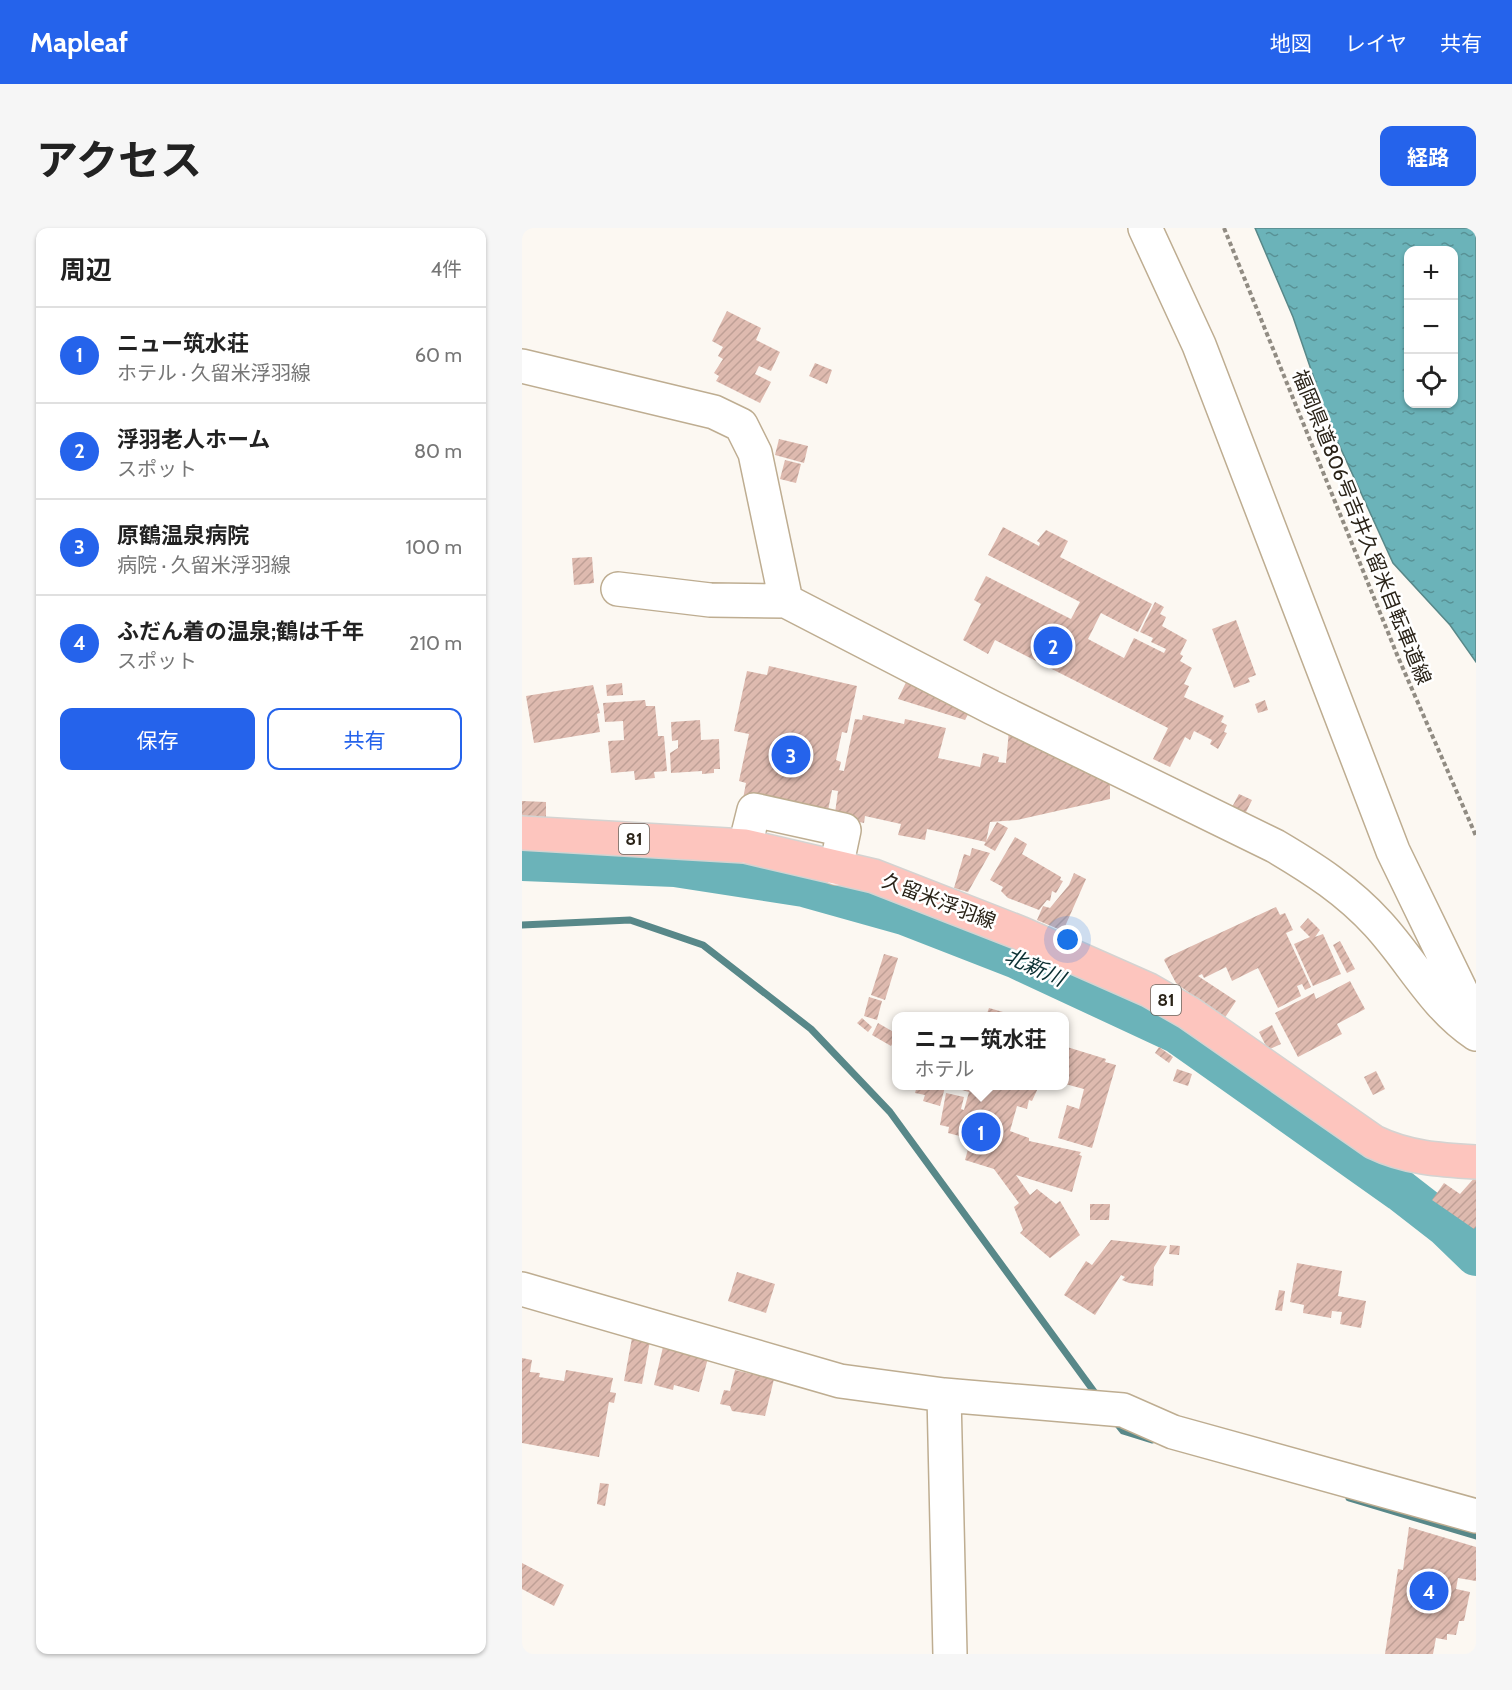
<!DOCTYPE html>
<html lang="ja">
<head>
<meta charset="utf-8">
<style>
	:root { --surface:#fff; --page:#f6f6f6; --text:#222; --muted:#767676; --line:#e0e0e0; --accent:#2563eb }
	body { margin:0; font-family:Cabin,"Noto Sans JP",sans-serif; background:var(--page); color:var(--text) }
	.controls { position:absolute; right:18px; top:18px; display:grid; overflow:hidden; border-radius:12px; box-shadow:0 2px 4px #0004 }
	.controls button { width:54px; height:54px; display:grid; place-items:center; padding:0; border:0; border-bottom:2px solid var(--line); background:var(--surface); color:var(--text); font:30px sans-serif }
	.you { position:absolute; left:546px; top:712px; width:21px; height:21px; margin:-15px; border:4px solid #fff; border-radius:50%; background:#1a73e8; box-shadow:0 0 0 9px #1a73e833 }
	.badge { display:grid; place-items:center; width:39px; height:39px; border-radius:50%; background:var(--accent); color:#fff; font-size:20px; font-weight:700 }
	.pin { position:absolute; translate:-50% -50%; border:3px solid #fff; box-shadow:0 2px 6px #0006 }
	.popup { position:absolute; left:370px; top:784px; width:177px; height:78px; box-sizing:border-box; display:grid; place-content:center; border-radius:12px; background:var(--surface); filter:drop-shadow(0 2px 4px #0005); font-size:20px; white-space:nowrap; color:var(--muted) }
	.popup b { font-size:22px; color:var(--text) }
	.popup::after { content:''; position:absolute; left:50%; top:100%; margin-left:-12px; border:12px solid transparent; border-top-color:var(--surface) }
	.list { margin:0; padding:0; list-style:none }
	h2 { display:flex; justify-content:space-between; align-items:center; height:78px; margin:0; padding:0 24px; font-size:26px }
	h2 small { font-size:20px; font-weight:400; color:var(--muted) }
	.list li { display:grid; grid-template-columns:39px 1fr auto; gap:18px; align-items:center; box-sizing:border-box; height:96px; padding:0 24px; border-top:2px solid var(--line) }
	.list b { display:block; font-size:22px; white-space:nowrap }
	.list p { margin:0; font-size:20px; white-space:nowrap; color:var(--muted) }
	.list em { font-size:20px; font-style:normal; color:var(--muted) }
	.actions { display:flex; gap:12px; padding:18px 24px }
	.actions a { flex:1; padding:14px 0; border:2px solid var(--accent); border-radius:12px; text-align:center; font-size:21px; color:var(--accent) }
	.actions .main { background:var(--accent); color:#fff }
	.icon { flex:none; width:33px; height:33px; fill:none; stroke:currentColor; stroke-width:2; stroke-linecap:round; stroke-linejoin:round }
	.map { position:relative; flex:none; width:954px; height:1426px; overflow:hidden; border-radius:12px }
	header { display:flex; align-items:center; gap:36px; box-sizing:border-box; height:84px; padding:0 30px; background:var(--accent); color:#fff }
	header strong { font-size:28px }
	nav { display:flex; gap:33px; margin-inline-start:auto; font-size:21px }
	.intro { display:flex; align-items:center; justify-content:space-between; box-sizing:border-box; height:144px; padding:0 36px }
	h1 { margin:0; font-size:42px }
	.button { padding:15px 27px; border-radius:12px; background:var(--accent); color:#fff; font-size:21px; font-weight:700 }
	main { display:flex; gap:36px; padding:0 36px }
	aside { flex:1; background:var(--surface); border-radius:12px; box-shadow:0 2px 4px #0004 }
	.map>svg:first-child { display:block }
	.water { fill:url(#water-ripples); stroke:#588889; stroke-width:1.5; fill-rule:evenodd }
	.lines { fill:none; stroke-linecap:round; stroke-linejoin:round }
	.stream { stroke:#588889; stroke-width:7 }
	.river { stroke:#6bb3b9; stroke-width:42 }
	.building { fill:url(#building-hatch) }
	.minor-casing { stroke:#bead91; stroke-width:36 }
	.major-casing { stroke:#d4d3d1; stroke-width:36 }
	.path { stroke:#918c83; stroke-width:4; stroke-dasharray:4.5 3; stroke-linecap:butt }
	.minor { stroke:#fff; stroke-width:33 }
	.major { stroke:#fdc5be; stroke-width:33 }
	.labels { text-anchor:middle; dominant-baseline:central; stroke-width:5; stroke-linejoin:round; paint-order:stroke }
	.shield { fill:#fff; stroke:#6a655d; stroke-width:1.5 }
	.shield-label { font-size:18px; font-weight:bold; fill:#2a2318 }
	.street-label { font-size:20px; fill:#2a2318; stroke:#fff }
	.water-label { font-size:21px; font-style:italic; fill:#0a2f32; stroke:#fff }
</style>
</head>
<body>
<header>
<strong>Mapleaf</strong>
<nav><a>地図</a><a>レイヤ</a><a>共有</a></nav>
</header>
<div class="intro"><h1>アクセス</h1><a class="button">経路</a></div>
<main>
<aside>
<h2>周辺<small>4件</small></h2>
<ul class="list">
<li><span class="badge">1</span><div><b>ニュー筑水荘</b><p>ホテル · 久留米浮羽線</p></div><em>60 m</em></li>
<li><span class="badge">2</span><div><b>浮羽老人ホーム</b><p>スポット</p></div><em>80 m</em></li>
<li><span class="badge">3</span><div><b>原鶴温泉病院</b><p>病院 · 久留米浮羽線</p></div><em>100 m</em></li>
<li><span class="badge">4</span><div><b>ふだん着の温泉;鶴は千年</b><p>スポット</p></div><em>210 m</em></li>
</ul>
<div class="actions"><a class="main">保存</a><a>共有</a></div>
</aside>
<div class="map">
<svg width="954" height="1426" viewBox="0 0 954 1426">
	<defs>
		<pattern id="water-ripples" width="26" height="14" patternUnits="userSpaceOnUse" patternTransform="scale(1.5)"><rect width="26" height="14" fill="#6bb3b9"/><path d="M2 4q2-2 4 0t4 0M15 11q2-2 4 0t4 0" fill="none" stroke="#589195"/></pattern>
		<pattern id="building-hatch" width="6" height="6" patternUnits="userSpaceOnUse" patternTransform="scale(1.5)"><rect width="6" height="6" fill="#debaaf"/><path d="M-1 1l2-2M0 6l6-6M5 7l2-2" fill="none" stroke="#bfa096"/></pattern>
	</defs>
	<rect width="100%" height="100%" fill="#fcf8f2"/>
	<path class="water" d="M733,0H954V434L928,397L871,335L808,197L771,89ZM886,22H932V176H886Z"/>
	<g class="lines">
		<path class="stream" d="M0,697L108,692L181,717L289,801L368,884L576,1169
			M593,1193L601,1203L630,1212
			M827,1270L954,1308"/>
		<path class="river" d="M0,632L153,638L282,658L382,686L495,730L656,805L879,963L924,998L954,1027"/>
	</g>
	<path class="building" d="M205,83L239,100L234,112L258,124L249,143L237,138L233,146L249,154L238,175L194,153L197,148L192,145L201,131L196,128L201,119L190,113Z
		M293,135L310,142L305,156L287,148Z
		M257,211L286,218L282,235L253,227Z
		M263,232L279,236L274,255L258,251Z
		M481,299L517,318L518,315L515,313L524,302L546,313L538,329L630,376L616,404L579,385L566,411L602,430L612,410L642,425L644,421L629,414L631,410L618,404L633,374L642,379L638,386L644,389L640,398L665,412L658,426L661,428L658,433L670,440L662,456L667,458L662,469L702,488L699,494L705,497L702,504L705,505L696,521L688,516L690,512L672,503L668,512L663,509L648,539L631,531L646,500L473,412L466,426L441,412L459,376L452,372L464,348L549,391L558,374L466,327Z
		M70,329L72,355L52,357L50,330Z
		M714,392L734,447L726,450L728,454L712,460L690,401Z
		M247,438L335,458L325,505L320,504L314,532L319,534L317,542L322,543L333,491L340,492L341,487L382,496L383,491L424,500L416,530L458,539L461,525L477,529L476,534L484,535L487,502L588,552V571L495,592L468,594L464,614L405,601L403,612L376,607L379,596L343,588L342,595L324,591L313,585L316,563L310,562L304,593L220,576L224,555L217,553L227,506L212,503L225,443L245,447Z
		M386,450L450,479L443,492L376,471Z
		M100,455L101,467L85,468L84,457Z
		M71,457L78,485L75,486L78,504L12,515L4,468Z
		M123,472L124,478H133L136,508H142L145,543L132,544L133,550L113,552L112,543L89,545L86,513L102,512L101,493L83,494L81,475Z
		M743,472L746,482L736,485L733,476Z
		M178,492L179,512L197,511L198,541H192V545L180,546V543L149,545L148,525L156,520V512L150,513L149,494Z
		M717,566L730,572L723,586L710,579Z
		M0,573L24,574V590L0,589Z
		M475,594L486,600L473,623L462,617Z
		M493,609L505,616L500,626L539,649L538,652L541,653L534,665L530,663L528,673L525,672L517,682L486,670L479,663L481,659L468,652Z
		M450,620L468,625L446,664L432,660L442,626L448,628Z
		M552,645L564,651L541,703L515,692L521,678L528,680L547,657Z
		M754,679L758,687L763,685L771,702L764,705L789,759L783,762L780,756L775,758L779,768L756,780L736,740L710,753L704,739L682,750L680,746L676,748L714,773L702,791L654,755L642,732L644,730Z
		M786,690L798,702L793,709L801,706L819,746L791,758L772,716L788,709L778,699Z
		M818,713L833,741L825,745L811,717Z
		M362,726L376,730L363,772L349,767Z
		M828,753L843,781L815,796L820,806L776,829L753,785L792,765L794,771Z
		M347,769L360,773L355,792L342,788Z
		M467,780L495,788H464Z
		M340,790L350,799L346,804L335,795Z
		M356,795L375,806L369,818L350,807Z
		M750,797L759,816L746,822L737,804Z
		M543,814L547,815L545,819L584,831L583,834L594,837L570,920L536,910L545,877L557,881L562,861L543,856Z
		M637,819L651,829L647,835L633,825Z
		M655,841L670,846L666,858L651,853Z
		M854,843L863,861L851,867L842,849Z
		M395,858L423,859L418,878L401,873L403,867L393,865Z
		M426,858H517L510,873L507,872L505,881L495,878L488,903L507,910V913L559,924L557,927L560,928L550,964L494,947L508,967L515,961L534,976L538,973L558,1007L528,1030L498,1005L501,1002L492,979L497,975L472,941L443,932L449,911L426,905L427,899L418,897L424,865L442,869L439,881L442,882L447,864Z
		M954,948V999L952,1001L910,972L922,955L938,966Z
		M568,976H588L587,992H568Z
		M589,1012L645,1018L632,1039L631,1058L607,1055L600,1052L603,1049L599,1047L573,1087L542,1067L564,1033L570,1037Z
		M648,1017L658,1018L657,1027L647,1026Z
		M775,1035L820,1043L816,1068L844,1073L839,1100L818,1096L820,1084L810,1083L809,1090L781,1085L782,1077L768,1074Z
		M215,1044L253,1056L244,1085L206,1073Z
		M757,1062L763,1063L760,1083L753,1082Z
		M110,1110L128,1113L120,1156L102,1153Z
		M141,1119L186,1130L177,1164L152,1157L151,1162L132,1157Z
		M0,1130L10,1132L8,1144L18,1145L17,1149L42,1153L44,1142L91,1150L88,1164L94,1165L92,1175L87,1174L77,1229L0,1215Z
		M213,1142L252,1151L243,1188L210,1183L208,1178L198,1176L202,1162L208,1163Z
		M78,1255L87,1256L83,1278L75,1276Z
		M887,1299L954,1319V1353L936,1350L934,1361L948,1364L942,1393H937L934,1407L925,1406V1412L914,1410L911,1426H863L876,1341L881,1342Z
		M0,1335L42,1357L32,1378L0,1361Z"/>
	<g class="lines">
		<g class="minor-casing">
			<path id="minor" d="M623,0L677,117L871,623L954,794
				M0,138L192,184L219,197L233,225L264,373
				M96,361L188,372L264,373L471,480L753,618C792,641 826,663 856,696C890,733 912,778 954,806
				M223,618L232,582L322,602L314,640
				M0,1061L318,1153L422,1167L601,1182L651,1204L954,1288
				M422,1167L428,1426"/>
		</g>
		<g class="major-casing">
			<path id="major" d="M0,605L223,618L352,648L498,705L627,762L667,785L852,914C885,930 918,932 954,934"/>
		</g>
		<path class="path" d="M702,0L876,429L954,608"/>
		<use href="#minor" class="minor"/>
		<use href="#major" class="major"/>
	</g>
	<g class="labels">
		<g class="shield">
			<rect x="97" y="596" width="30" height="30" rx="4.5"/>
			<rect x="629" y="757" width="30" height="30" rx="4.5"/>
		</g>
		<g class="shield-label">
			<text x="112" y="611">81</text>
			<text x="644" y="772">81</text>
		</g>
		<g class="street-label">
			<text transform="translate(840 299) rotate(68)">福岡県道806号吉井久留米自転車道線</text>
			<text transform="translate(417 673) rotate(21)">久留米浮羽線</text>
		</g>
		<g class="water-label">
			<text transform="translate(513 739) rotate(24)">北新川</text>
		</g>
	</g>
</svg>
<div class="controls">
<button>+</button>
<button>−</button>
<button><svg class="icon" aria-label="locate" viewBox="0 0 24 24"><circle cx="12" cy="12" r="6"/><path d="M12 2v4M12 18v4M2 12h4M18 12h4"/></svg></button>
</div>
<div class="you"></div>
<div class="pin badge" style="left:459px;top:904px">1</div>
<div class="popup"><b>ニュー筑水荘</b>ホテル</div>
<div class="pin badge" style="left:531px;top:418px">2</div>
<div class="pin badge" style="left:269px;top:527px">3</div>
<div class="pin badge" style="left:907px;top:1363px">4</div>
</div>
</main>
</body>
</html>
